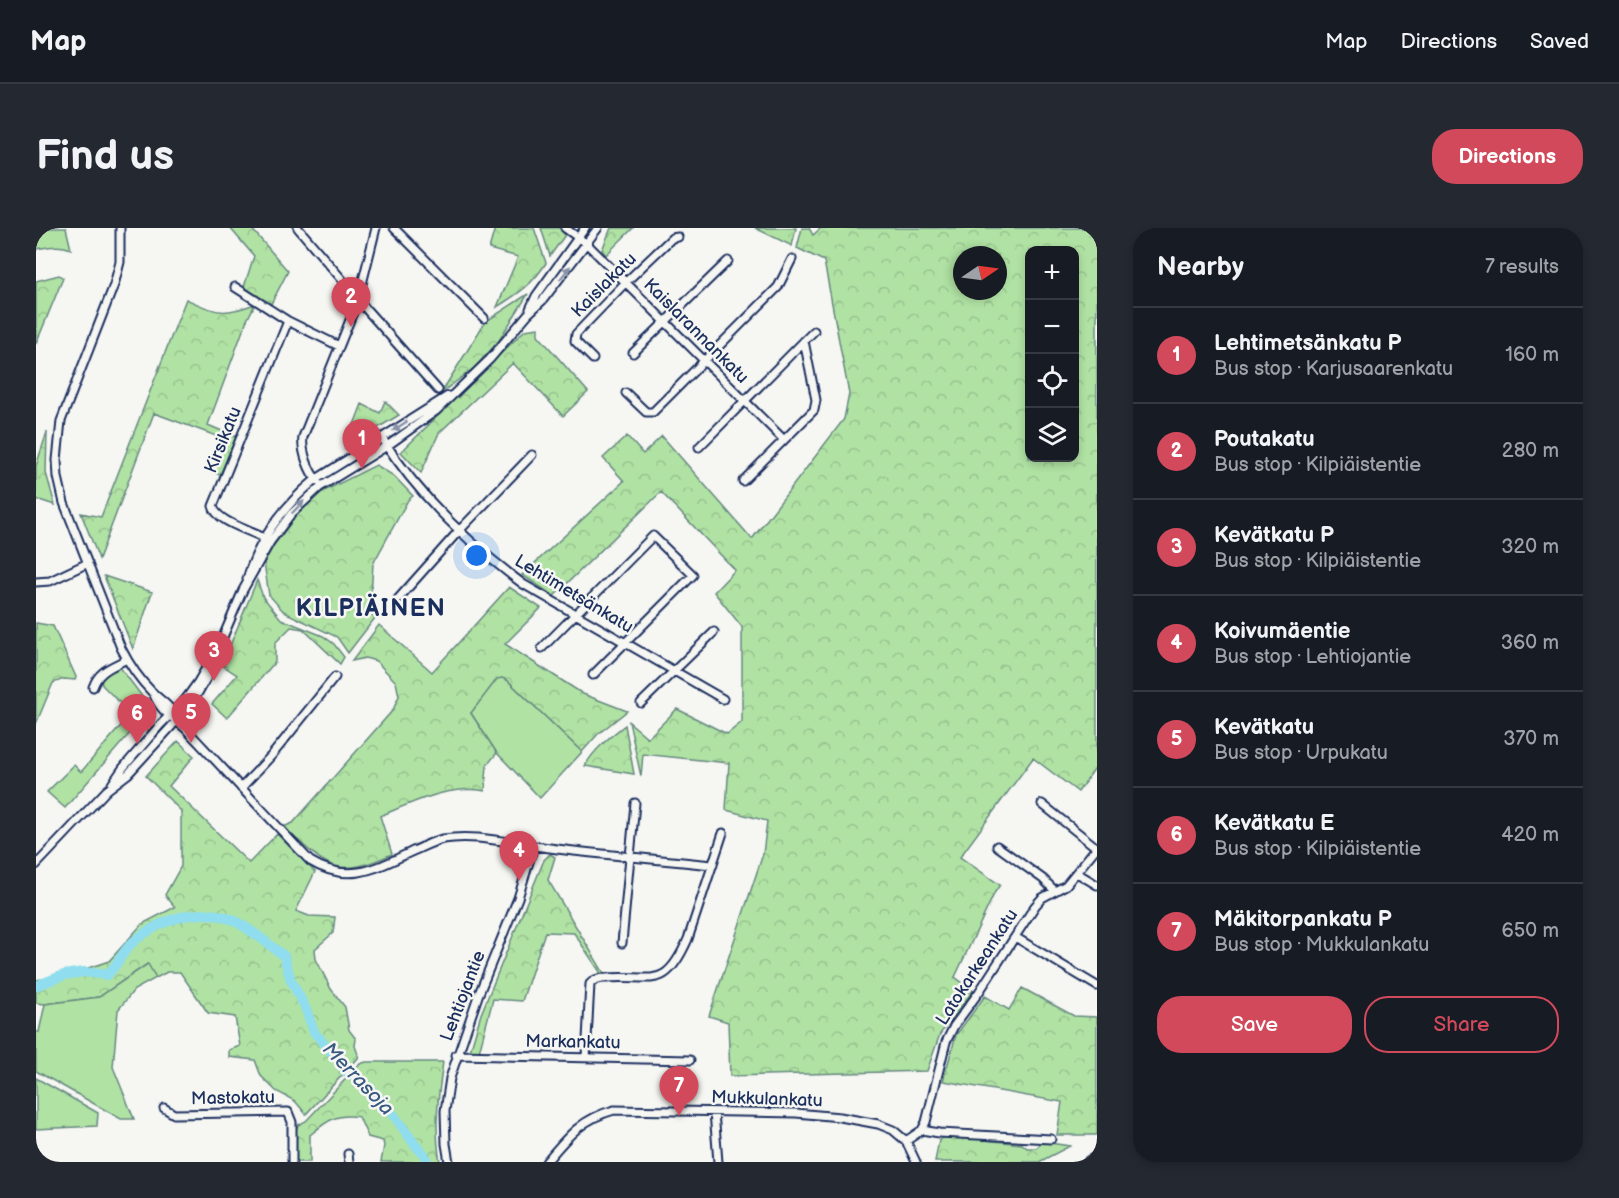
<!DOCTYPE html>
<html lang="en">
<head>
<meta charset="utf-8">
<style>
	:root { --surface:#171b24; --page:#242831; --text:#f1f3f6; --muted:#9ea1a6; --line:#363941; --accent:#d1495b }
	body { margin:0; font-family:"Balsamiq Sans",sans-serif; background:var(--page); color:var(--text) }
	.controls { position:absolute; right:18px; top:18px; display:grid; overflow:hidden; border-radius:12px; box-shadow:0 3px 9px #0003 }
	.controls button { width:54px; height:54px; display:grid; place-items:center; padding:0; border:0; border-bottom:2px solid var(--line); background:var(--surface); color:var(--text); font:30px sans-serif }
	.compass { position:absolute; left:917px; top:18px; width:54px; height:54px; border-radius:50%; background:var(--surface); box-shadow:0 3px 9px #0003; rotate:77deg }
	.you { position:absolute; left:441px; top:328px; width:21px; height:21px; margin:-15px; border:4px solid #fff; border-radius:50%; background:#1a73e8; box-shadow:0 0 0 9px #1a73e833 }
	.badge { display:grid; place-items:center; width:39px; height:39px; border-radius:50%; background:var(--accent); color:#fff; font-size:20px; font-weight:700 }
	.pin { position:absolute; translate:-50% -50px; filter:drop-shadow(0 2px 3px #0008) }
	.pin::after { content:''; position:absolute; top:32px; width:21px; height:18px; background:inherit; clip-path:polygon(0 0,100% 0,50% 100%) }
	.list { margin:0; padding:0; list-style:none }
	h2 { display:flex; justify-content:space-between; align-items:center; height:78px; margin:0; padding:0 24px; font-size:26px }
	h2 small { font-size:20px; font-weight:400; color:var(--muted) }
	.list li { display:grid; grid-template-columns:39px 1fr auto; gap:18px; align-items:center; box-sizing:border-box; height:96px; padding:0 24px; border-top:2px solid var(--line) }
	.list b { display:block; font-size:22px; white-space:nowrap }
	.list p { margin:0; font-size:20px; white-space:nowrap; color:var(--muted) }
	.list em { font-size:20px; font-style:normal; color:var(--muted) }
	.actions { display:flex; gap:12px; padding:18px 24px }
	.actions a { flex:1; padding:14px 0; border:2px solid var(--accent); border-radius:24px; text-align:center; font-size:21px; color:var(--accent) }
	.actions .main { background:var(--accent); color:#fff }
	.icon { flex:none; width:33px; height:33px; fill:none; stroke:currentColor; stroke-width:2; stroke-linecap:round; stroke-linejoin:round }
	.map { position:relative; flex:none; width:1061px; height:934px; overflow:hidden; border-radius:24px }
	header { display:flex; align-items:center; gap:36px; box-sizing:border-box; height:84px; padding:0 30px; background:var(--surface); border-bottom:2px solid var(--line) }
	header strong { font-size:28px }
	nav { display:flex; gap:33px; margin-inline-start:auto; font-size:21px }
	.intro { display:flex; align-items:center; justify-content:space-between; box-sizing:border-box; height:144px; padding:0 36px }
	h1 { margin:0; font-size:42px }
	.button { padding:15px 27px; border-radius:24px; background:var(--accent); color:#fff; font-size:21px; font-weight:700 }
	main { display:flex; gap:36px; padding:0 36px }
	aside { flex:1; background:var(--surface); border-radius:24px; box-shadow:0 3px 9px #0003 }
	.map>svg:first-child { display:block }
	.forest { fill:url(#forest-crowns); stroke:#668880; stroke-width:1.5; fill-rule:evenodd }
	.park { fill:#b0e2a3; stroke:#668880; stroke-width:1.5 }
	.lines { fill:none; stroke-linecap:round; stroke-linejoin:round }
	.river { stroke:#8fddee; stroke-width:10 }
	.minor-casing { stroke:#1b2f5e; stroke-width:11 }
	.highway-casing { stroke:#1b2f5e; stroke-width:15 }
	.minor { stroke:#f6f6f2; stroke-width:7 }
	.highway { stroke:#f6f6f2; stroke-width:10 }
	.oneway { fill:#8892a8 }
	.labels { text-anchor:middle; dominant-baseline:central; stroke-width:5; stroke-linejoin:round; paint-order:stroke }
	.street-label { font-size:18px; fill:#1b2f5e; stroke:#f6f6f2 }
	.water-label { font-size:20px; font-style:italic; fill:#385a82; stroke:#f6f6f2 }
	.district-label { font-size:24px; font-weight:bold; letter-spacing:1.5px; fill:#1b2f5e; stroke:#f6f6f2 }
</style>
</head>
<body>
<header>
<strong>Map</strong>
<nav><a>Map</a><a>Directions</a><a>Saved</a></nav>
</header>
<div class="intro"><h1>Find us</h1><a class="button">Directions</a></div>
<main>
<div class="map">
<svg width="1061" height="934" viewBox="0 0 1061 934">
	<defs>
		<pattern id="forest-crowns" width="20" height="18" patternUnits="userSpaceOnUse" patternTransform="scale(1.5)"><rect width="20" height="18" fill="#b0e2a3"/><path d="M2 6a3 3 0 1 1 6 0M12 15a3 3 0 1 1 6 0" fill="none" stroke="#97c28f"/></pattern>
	</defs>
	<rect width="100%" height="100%" fill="#f6f6f2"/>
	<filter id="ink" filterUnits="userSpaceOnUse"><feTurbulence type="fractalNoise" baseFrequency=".0167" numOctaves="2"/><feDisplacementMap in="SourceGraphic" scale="12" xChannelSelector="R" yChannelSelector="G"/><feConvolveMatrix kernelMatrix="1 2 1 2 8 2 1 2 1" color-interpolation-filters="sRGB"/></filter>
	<g filter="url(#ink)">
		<path class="forest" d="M194,0H215L252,43L235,76L208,59L218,28Z
			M459,0H498L510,35C496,57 483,65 461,79L482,29L453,21Z
			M505,0H524L529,7L514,28Z
			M575,0H597L570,27L566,22Z
			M719,0H760L756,18Z
			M766,0H773L777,7L785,0H1061V537L1042,564L997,530L924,629L964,657L959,664L919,749L937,763L904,806L891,843L694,848L692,794L673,788L727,626L731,593L690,582L693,535L607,526L605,548L593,494L612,510L641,481L691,506L706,494V399L678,364L699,342L625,264L518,368L486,347L588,253L567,230L591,208L607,226L626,208L716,311L808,191L813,166L788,33L761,20ZM993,22H1038V230H993ZM926,27H962V63H926Z
			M23,47L27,50L0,116V53Z
			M492,66L462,114L438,140L405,165L449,94Z
			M150,71C182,85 186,88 219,76L210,94L172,197L200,209L184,247L172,242L183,209L118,185L63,331L45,285L65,289Z
			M502,100V107L552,164L527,188L477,135L403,205L385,245L365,224L489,102Z
			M349,173L363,187L309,220L326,176L344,185Z
			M11,204L10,245L19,277L0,271V238Z
			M340,237L358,248L377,268L372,272L337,336L334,384L339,390L312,425L301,409L248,384L233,367L228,335L238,317L263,284L284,265Z
			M68,348L116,364L97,421Z
			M221,352L227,369L245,391L287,408L298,416L308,429L304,436L267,401L255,399L239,415V434L191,490L176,476L201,447L186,437Z
			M473,359L505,380L469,416L547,466L591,483L562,506L546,524L471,452L435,485L461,525L451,537L449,563C414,556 376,575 344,588L356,626C298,653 290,637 247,599L257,595L357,482L363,468L360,454L340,433L329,430L316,433L343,397L396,444Z
			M0,395L17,398L40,449L39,452L28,451L17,455L0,496Z
			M589,497L598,546L549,538C558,521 575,508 589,497Z
			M142,513L158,528L133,558L213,635L241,606L279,644L260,683L273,688L299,689L297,705L279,721L280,731L295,761L309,779L313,802L320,811L319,818L323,829L270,886L259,873L240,863L225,848L219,832L193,829V822L204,818L199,789L172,785L144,744H131L120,750L111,736L63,769L9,776L0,775V752L14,750L29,744L49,741L73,733L106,696L139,679L129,667L145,638V583L110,548Z
			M514,626L519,629L512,652L569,747H566L538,705L509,704L486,773L457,771L443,824L434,823L445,786L508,632Z
			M986,760L1038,788L1061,789V907H1021L1026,874L907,853L920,807L949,768L973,782Z
			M330,834H407C402,868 398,900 404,934H345L348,918L347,913L332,909L323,889C300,885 291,893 274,907V934H260V902L262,897L270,893L324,836Z
			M911,908L986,916L991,920H1000L1007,914L1034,918L1003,934H899L903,912Z"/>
		<path class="park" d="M0,0H30L35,21C24,16 12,19 0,21Z
			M83,438L108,471L114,482L29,580L11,564L38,537L45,544L95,486L66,457L65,450Z
			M466,450L471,452L546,524L504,570L461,525L435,485L461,451Z
			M112,736L120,750L98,762L82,782L77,839L98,891H85L0,843V804H3L9,776L63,769Z
			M0,850L62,885L61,898L0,901Z"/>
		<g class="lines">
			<path class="river" d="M0,758L28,747L48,744L71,747C81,738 86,724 97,714C123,692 162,678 195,691C208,696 235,718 248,728L255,753L269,779L278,804L303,833L309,843L328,854L354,882L380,918L388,926L391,934"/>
			<g class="minor-casing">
				<path id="minor" d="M84,0V34L78,57L25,193L21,232L22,249L28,275L85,420C93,436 103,451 116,464C128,476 133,475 141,493
					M262,0L315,62L323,66
					M358,0L448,90
					M529,0L551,16L748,212
					M199,59L252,93L303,118
					M322,72L402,162
					M494,81L500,68L549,0
					M597,125L692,33
					M557,131L539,113L540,106L590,54L636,10L642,9
					M590,165L610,184H617L742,59L756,31
					M346,210C381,266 435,317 487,356L687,471
					M663,219L778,103
					M282,253C273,245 265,222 267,209L322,72L340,0
					M707,253L778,182L780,172L768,113
					M232,312C217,303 180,294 177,278L252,93
					M211,351C223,310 247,279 279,252L412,168
					M0,354L14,353L52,335
					M362,371L420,306L496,227
					M506,420L617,308L657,347L557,447
					M57,459C63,442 76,439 91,431
					M118,467C124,483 136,489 149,500L274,633C313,657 341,640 377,623C387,619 397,613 407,611C438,606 468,614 498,618C557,626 617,631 677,637
					M605,475L678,404
					M76,556L87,540L124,497L149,472L162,454L181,421
					M205,560L236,527L299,449
					M1006,576L1061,620
					M961,618L1007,651L1019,663
					M0,637L71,562L92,546L155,477L178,437L184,416L207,362L234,314L255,286L284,259L351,218L400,183L454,131L492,86L507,72L562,0
					M1041,645L1061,657
					M979,709L1061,758
					M586,715L599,575
					M420,827L654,832
					M550,830L554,756C558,751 563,750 570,750C617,746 628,765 652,711L687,605
					M128,880L138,886L252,884L256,894V934
					M678,884L682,934
					M886,902L903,905L1015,911
					M870,913L886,902L890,894L910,814L918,798L943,764L999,678L1006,670L1030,657L1061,619
					M312,926L313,934
					M413,934L410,916L409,883L414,850L442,768L482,670L498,618
					M510,934C531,909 545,891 578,882L760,885L804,889L842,896L857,902L870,913L880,934"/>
			</g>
			<g class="highway-casing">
				<path id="highway" d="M1054,934L1061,931"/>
			</g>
			<use href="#minor" class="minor"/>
			<use href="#highway" class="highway"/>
		</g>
		<defs><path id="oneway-solid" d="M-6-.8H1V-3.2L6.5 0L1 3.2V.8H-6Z" transform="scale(1.5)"/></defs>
		<g class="oneway">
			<use href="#oneway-solid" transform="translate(529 45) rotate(-52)"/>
			<use href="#oneway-solid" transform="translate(364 198) rotate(147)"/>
			<use href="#oneway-solid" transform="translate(262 279) rotate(-46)"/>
		</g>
	</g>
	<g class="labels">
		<g class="street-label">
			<text transform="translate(568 57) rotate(-45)">Kaislakatu</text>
			<text transform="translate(660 103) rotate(45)">Kaislarannankatu</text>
			<text transform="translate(187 212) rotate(-68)">Kirsikatu</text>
			<text transform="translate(538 366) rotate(31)">Lehtimetsänkatu</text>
			<text transform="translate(941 739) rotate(-57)">Latokarkeankatu</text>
			<text transform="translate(427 768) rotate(-69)">Lehtiojantie</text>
			<text transform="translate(537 814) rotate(1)">Markankatu</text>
			<text transform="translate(197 870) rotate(-1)">Mastokatu</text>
			<text transform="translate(731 871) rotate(2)">Mukkulankatu</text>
		</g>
		<g class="water-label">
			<text transform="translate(322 851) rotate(46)">Merrasoja</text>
		</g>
		<g class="district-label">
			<text x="335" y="380">KILPIÄINEN</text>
		</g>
	</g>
</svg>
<div class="controls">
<button>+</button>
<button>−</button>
<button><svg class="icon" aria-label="locate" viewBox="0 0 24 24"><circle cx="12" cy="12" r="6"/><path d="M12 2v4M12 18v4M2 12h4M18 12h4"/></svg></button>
<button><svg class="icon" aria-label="layers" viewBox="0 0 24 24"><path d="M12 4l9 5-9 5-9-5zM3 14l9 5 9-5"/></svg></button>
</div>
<svg class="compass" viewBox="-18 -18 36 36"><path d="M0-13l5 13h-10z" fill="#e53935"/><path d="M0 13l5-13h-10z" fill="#9ea1a6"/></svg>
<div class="you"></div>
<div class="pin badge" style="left:326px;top:241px">1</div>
<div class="pin badge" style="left:315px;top:99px">2</div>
<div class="pin badge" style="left:178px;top:453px">3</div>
<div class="pin badge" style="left:483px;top:653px">4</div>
<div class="pin badge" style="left:155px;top:515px">5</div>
<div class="pin badge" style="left:101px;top:516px">6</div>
<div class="pin badge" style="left:643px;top:888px">7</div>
</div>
<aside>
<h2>Nearby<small>7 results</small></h2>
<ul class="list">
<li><span class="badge">1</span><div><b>Lehtimetsänkatu P</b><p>Bus stop · Karjusaarenkatu</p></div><em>160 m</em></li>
<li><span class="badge">2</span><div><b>Poutakatu</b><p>Bus stop · Kilpiäistentie</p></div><em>280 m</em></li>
<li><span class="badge">3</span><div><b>Kevätkatu P</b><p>Bus stop · Kilpiäistentie</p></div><em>320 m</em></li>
<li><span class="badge">4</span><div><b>Koivumäentie</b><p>Bus stop · Lehtiojantie</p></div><em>360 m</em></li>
<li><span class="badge">5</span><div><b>Kevätkatu</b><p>Bus stop · Urpukatu</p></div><em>370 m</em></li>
<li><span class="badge">6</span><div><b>Kevätkatu E</b><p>Bus stop · Kilpiäistentie</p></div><em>420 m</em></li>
<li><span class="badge">7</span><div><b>Mäkitorpankatu P</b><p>Bus stop · Mukkulankatu</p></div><em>650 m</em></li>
</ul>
<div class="actions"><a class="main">Save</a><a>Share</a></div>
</aside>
</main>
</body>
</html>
